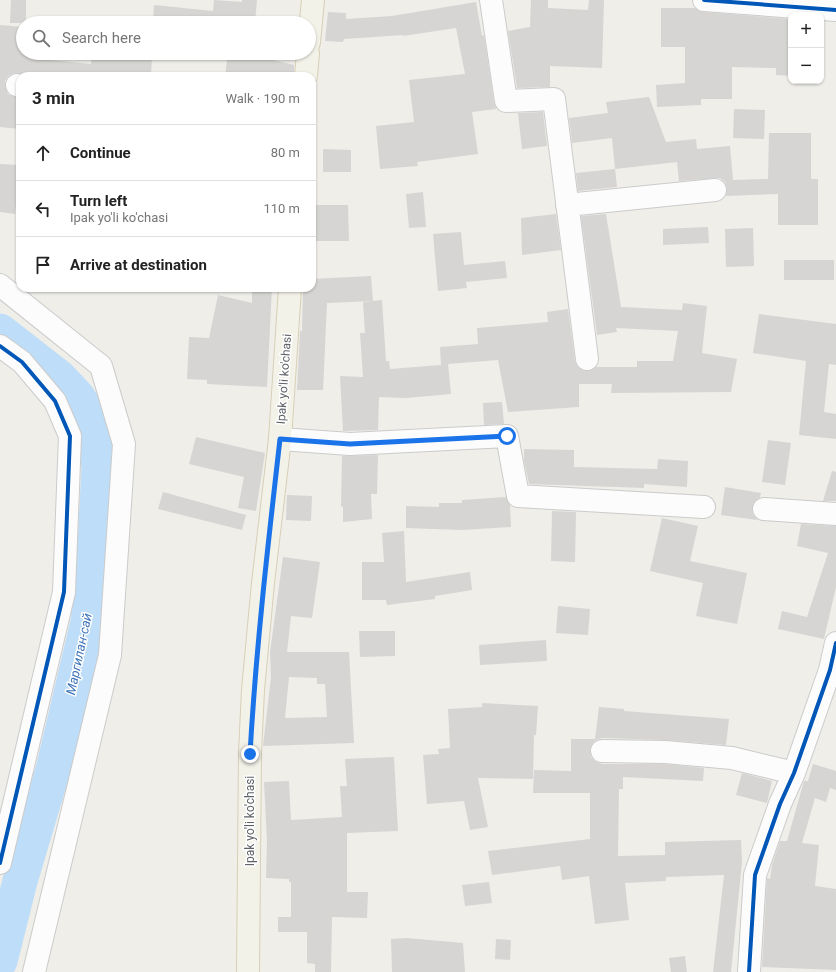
<!DOCTYPE html>
<html lang="en">
<head>
<meta charset="utf-8">
<style>
	:root { --surface:#fff; --page:#f6f6f6; --text:#222; --muted:#767676; --line:#e0e0e0 }
	body { margin:0; font-family:Roboto,sans-serif; background:var(--page); color:var(--text) }
	.controls { position:absolute; right:12px; top:12px; display:grid; overflow:hidden; border-radius:8px; box-shadow:0 1px 3px #0004 }
	.controls button { width:36px; height:36px; display:grid; place-items:center; padding:0; border:0; border-bottom:1px solid var(--line); background:var(--surface); color:var(--text); font:20px sans-serif }
	.stop { position:absolute; width:12px; height:12px; margin:-9px; border:3px solid #1a73e8; border-radius:50%; background:#fff }
	.stop.end { background:#1a73e8; border-color:#fff; box-shadow:0 1px 4px #0008 }
	.list { margin:0; padding:0; list-style:none }
	h2 { display:flex; justify-content:space-between; align-items:center; height:52px; margin:0; padding:0 16px; font-size:17px }
	h2 small { font-size:13px; font-weight:400; color:var(--muted) }
	.list li { display:grid; grid-template-columns:26px 1fr auto; gap:12px; align-items:center; box-sizing:border-box; height:56px; padding:0 16px; border-top:1px solid var(--line) }
	.list b { display:block; font-size:15px; white-space:nowrap }
	.list p { margin:0; font-size:13px; white-space:nowrap; color:var(--muted) }
	.list em { font-size:13px; font-style:normal; color:var(--muted) }
	.icon { flex:none; width:22px; height:22px; fill:none; stroke:currentColor; stroke-width:2; stroke-linecap:round; stroke-linejoin:round }
	.map { position:relative; flex:none; width:836px; height:972px; overflow:hidden }
	.search { position:absolute; background:var(--surface); box-shadow:0 1px 3px #0004; left:16px; top:16px; width:300px; height:44px; display:flex; align-items:center; gap:10px; box-sizing:border-box; padding:0 14px; border-radius:22px; color:var(--muted); font-size:15px }
	.panel { position:absolute; background:var(--surface); box-shadow:0 1px 3px #0004; left:16px; top:72px; width:300px; height:220px; border-radius:12px }
	.map>svg:first-child { display:block }
	.lines { fill:none; stroke-linecap:round; stroke-linejoin:round }
	.river { stroke:#bdddf8; stroke-width:35 }
	.building { fill:#d6d5d3; fill-rule:evenodd }
	.minor-casing { stroke:#cbcbcb; stroke-width:24 }
	.major-casing { stroke:#d7cfb6; stroke-width:24 }
	.minor { stroke:#fdfcfc; stroke-width:22 }
	.major { stroke:#f3f2e9; stroke-width:22 }
	.cycleway-casing { stroke:#fff; stroke-width:6 }
	.cycleway { stroke:#0057b8; stroke-width:4 }
	.route { stroke:#1a73e8; stroke-width:5 }
	.labels { text-anchor:middle; dominant-baseline:central; stroke-width:3; stroke-linejoin:round; paint-order:stroke }
	.street-label { font-size:12px; fill:#5e6267; stroke:#fff }
	.water-label { font-size:13px; font-style:italic; fill:#3f75b8; stroke:#fff }
</style>
</head>
<body>
<div class="map">
<svg width="836" height="972" viewBox="0 0 836 972">
	<rect width="100%" height="100%" fill="#efeee9"/>
	<g class="lines">
		<path class="river" d="M0,331L59,377L77,396L91,417L94,429L99,467L95,544L88,622L53,770L20,881L0,961"/>
	</g>
	<path class="building" d="M11,0H26V23H10Z
		M214,0L242,2V0H257L255,23H153L154,5L213,11Z
		M531,0H548V8L588,10L589,0H604L602,68L550,66V87L517,88L508,31L530,27Z
		M476,2L482,36L484,35L494,103L496,109L472,112L478,154L417,162L418,166L380,169L376,126L414,122L409,80L465,74L456,28L403,36V35L344,39L343,42L325,41L328,12L346,13V19L392,16Z
		M661,8H695L703,12L791,19V76L776,75V68L732,67V99H701V105L657,107L656,85L685,83V47H661Z
		M0,25L23,27V53H42V59L91,64L92,53L152,57L151,76H27L14,73L8,76L5,81V87L8,94L20,98V129L0,127Z
		M228,53H245L294,65V76H225Z
		M649,97L666,142L696,139L697,149L730,146L733,180L768,179L769,133H811V179H818V225H778V194L726,196L727,188L725,182L720,178L679,181L677,162L615,169L612,138L572,143L569,118L608,113L606,102Z
		M734,109L765,110L764,139L733,138Z
		M543,112L547,146L522,149L518,113Z
		M323,149L351,150V172H323Z
		M0,164L20,165L15,214L0,212Z
		M615,169L617,187L578,191L576,173Z
		M423,192L426,227L409,228L406,194Z
		M312,205H348L349,241H312Z
		M556,214L561,250L522,255L521,218Z
		M606,214L621,307L682,310L683,303L707,306L702,353L737,359L731,392L611,393L612,384H579V407L508,412L498,360L448,364L451,394L407,398L379,397L378,430L343,431L340,376L363,377L360,333H365L363,302L372,301L327,303L323,390H297L300,331H302L303,288H312V279L371,276L373,301L382,300L386,361H389L390,369L441,365L440,347L478,344L477,328L548,322L547,312L568,309L575,361L577,366L582,370L589,371L596,367H637V361H673L678,331L616,328L617,332L597,335L581,216Z
		M708,227L709,243L663,245V229Z
		M753,228L754,266L726,267L725,229Z
		M461,232L464,265L505,261L507,278L466,282L467,288L438,291L433,234Z
		M784,260H834V280H784Z
		M252,288H272L267,387L207,384V380L187,379L189,337L209,338L218,295L252,303Z
		M759,314L836,324V365L829,364L824,412L836,414V439L799,435L806,361L753,353Z
		M502,402L504,424L484,425L483,403Z
		M196,437L265,453L256,511L238,508L244,477L189,464Z
		M768,440L791,443L785,485L762,482Z
		M524,449L574,450V467L657,469L658,459L688,461L687,487L644,484V488L529,484L524,461Z
		M378,455L377,494H371L372,519L343,522V507L341,506L342,456Z
		M832,471L836,472V501H823Z
		M725,487L761,493L760,497L754,502L752,508L753,514L757,520L721,515Z
		M163,492L246,515L242,530L158,509Z
		M287,495L312,496L311,521L286,520Z
		M506,497L510,505L511,527L462,530L406,528V506L439,507V503H462V500Z
		M552,511L576,512L575,562L551,561Z
		M662,518L698,526L690,561L747,573L737,624L696,616L703,583L650,571Z
		M801,524L836,526V587L824,639L778,629L782,611L807,617L828,553L797,546Z
		M404,531L406,582L470,572L472,590L435,596V599L387,605L386,600H362V562H384L382,533Z
		M283,557L320,562L312,618L291,616L287,652H349L354,743L263,746L271,677L270,652ZM289,677L317,678V684H325L327,717L285,718Z
		M558,606L590,609L588,635L556,633Z
		M359,631H395V656L360,657Z
		M546,640L547,661L480,665L479,645Z
		M482,703L538,706L536,735H534L533,779L478,778L488,827L470,830L464,801L427,804L423,755L439,754L438,749L450,748L448,709L482,707Z
		M599,707L624,709V711L729,719L726,745L665,740L602,738L596,740L592,744L590,751L591,757L595,761L602,764H664L704,768L703,781L623,777V789H619L618,856L665,855V842L741,840L742,862L731,972H713L724,875L666,877V881L625,883L629,920L595,924L589,876L562,880L560,866L492,875L488,851L590,839V793H533L534,770L571,771V739H595Z
		M394,757L398,831L347,833V892H368L367,918L332,917L331,972H315V964L307,963V932H278V917H291V882H289V879L266,878L267,841L264,782L289,781L291,820L342,817L340,786H347L345,759Z
		M813,764L836,771V790L830,788L826,802L815,798L802,843L819,845L815,886L836,889V970L762,967L767,878L770,879L772,865L780,841H787L804,781H808Z
		M742,773L772,781L767,803L736,795Z
		M489,882L492,903L465,906L462,885Z
		M407,938L463,943L465,972H392L391,939Z
		M496,939L511,940L510,960L495,959Z
		M685,956L687,972H671L669,958Z"/>
	<g class="lines">
		<g class="minor-casing">
			<path id="minor" d="M491,0L506,101L554,99L587,359
				M704,0L836,10
				M17,85L20,86
				M567,205L715,190
				M0,285L101,366L124,444L110,655L34,972
				M0,346L22,362L55,401L70,436L64,592L0,863
				M280,439L350,444L507,436L518,496L704,507
				M764,509L836,514
				M602,751L665,752L732,758L794,773
				M749,972L755,875L780,804L794,773L830,670L836,643"/>
		</g>
		<g class="major-casing">
			<path id="major" d="M309,42L313,0
				M306,76L308,53
				M248,972L250,753L253,690L263,583L280,439L290,288"/>
		</g>
		<use href="#minor" class="minor"/>
		<use href="#major" class="major"/>
		<g class="cycleway-casing">
			<path id="cycleway" d="M704,0L836,10
				M0,346L22,362L55,401L70,436L64,592L0,863
				M749,972L755,875L780,804L794,773L830,670L836,643"/>
		</g>
		<use href="#cycleway" class="cycleway"/>
	</g>
	<g class="lines">
		<path class="route" d="M250,754C256,648 268,544 280,439L350,444L507,436"/>
	</g>
	<g class="labels">
		<g class="street-label">
			<text transform="translate(284 379) rotate(-86)">Ipak yo'li ko'chasi</text>
			<text transform="translate(250 821) rotate(-90)">Ipak yo'li ko'chasi</text>
		</g>
		<g class="water-label">
			<text transform="translate(79 654) rotate(-78)">Маргилан-сай</text>
		</g>
	</g>
</svg>
<div class="controls">
<button>+</button>
<button>−</button>
</div>
<div class="stop" style="left:507px;top:436px"></div>
<div class="stop end" style="left:250px;top:754px"></div>
<div class="search"><svg class="icon" aria-label="search" viewBox="0 0 24 24"><circle cx="10" cy="10" r="6"/><path d="M15 15l6 6"/></svg>Search here</div>
<section class="panel">
<h2>3 min<small>Walk · 190 m</small></h2>
<ul class="list">
<li><svg class="icon" aria-label="ahead" viewBox="0 0 24 24"><path d="M12 20V5M6 11l6-6 6 6"/></svg><div><b>Continue</b></div><em>80 m</em></li>
<li><svg class="icon" aria-label="left" viewBox="0 0 24 24"><path d="M17 20v-9H6M10 6l-5 5 5 5"/></svg><div><b>Turn left</b><p>Ipak yo'li ko'chasi</p></div><em>110 m</em></li>
<li><svg class="icon" aria-label="arrive" viewBox="0 0 24 24"><path d="M6 21V4h12l-3 4 3 4H6"/></svg><div><b>Arrive at destination</b></div></li>
</ul>
</section>
</div>
</body>
</html>
